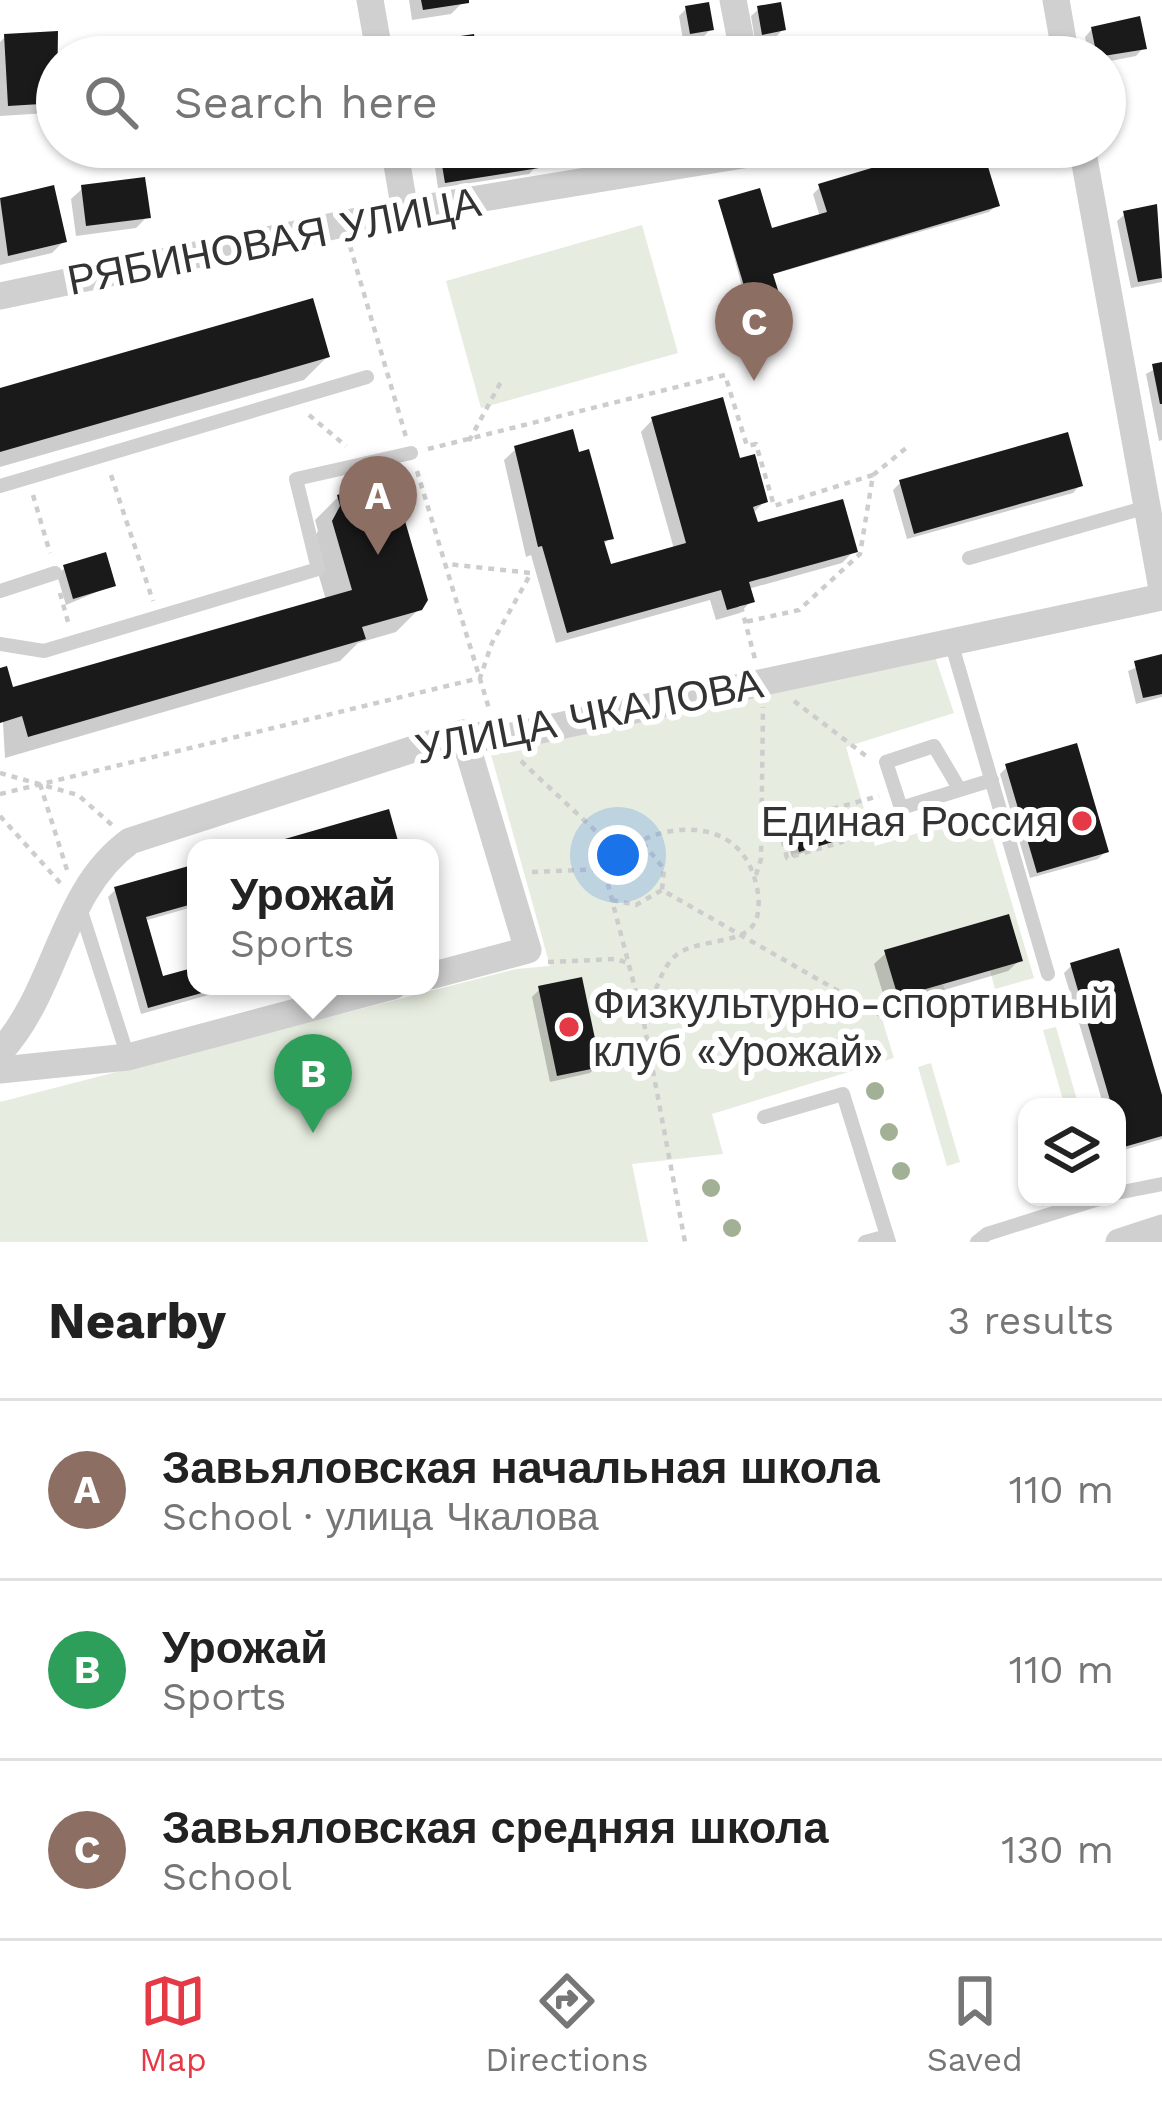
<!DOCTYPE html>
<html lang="en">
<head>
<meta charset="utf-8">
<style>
	:root { --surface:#fff; --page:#f2f2f2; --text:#222; --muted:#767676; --line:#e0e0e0; --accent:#e63946 }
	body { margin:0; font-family:"Work Sans",sans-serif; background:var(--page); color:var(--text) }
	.controls { position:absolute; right:36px; bottom:36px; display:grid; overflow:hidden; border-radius:24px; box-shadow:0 3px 9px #0004 }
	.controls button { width:108px; height:108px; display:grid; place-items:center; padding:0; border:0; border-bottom:3px solid var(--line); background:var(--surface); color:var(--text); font:60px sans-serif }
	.you { position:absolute; left:618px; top:855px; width:42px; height:42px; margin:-30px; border:9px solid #fff; border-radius:50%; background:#1a73e8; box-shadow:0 0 0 18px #1a73e833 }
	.badge { display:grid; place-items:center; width:78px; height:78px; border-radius:50%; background:var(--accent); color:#fff; font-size:39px; font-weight:700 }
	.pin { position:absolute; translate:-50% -99px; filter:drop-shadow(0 3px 6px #0008) }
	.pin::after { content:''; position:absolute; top:63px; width:42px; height:36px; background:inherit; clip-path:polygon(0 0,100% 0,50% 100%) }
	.popup { position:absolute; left:187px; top:839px; width:252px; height:156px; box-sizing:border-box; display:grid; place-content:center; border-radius:24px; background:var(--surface); filter:drop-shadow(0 3px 9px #0005); font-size:39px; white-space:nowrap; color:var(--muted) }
	.popup b { font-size:45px; color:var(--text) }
	.popup::after { content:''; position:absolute; left:50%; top:100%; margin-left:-24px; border:24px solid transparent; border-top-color:var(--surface) }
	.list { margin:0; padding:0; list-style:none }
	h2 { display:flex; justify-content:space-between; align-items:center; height:156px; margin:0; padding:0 48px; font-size:51px }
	h2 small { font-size:39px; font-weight:400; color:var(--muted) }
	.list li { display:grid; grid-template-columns:78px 1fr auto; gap:36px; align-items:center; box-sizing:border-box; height:180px; padding:0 48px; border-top:3px solid var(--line) }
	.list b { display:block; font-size:45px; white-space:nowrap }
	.list p { margin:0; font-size:39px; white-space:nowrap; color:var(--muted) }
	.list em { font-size:39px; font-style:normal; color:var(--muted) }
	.icon { flex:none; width:66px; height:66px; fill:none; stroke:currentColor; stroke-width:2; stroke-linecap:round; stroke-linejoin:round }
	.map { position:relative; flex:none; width:1162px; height:1242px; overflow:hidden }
	.search { position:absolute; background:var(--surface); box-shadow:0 3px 9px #0004; left:36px; right:36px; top:36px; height:132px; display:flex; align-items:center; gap:30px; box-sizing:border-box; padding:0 42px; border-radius:66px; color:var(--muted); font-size:45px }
	.sheet { height:696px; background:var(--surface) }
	nav { display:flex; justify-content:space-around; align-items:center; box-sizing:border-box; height:168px; border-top:3px solid var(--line); background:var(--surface); font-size:33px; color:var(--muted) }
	nav a { display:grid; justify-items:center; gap:6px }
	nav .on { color:var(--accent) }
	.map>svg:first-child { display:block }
	.green { fill:#e6ecdf }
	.shadow { fill:#0003 }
	.building { fill:#1a1a1a }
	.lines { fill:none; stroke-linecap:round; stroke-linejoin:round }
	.path { stroke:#cdcdcd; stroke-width:4.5; stroke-dasharray:6 6; stroke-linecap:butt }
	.lane { stroke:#d0d0d0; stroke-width:14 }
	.street { stroke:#d0d0d0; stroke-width:27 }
	.tree { fill:#a2b095 }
	.poi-dot { fill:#e63946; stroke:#fff; stroke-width:4.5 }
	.labels { text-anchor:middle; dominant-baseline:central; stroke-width:12; stroke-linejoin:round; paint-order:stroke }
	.street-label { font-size:42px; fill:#333; stroke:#fff }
	.poi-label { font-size:42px; fill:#333; stroke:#fff; text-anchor:end }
</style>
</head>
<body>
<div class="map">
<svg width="1162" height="1242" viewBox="0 0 1162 1242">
	<rect width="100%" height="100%" fill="#fff"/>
	<path class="green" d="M642,225L678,353L481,408L446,281Z
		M934,654L954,713L846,747L875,846L985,813L1034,978L995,989L990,970L1023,960L1009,914L885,950L898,997L943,984L949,1003L883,1022L894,1058L712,1114L723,1154L632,1164L648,1242H0V1102L516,969L550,966L490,751Z
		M1056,1027L1079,1107H1065L1043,1030Z
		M931,1063L960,1162L947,1166L918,1067Z"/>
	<path class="shadow" d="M409,0H462L463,2L451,14L412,20Z
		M687,8L711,29L704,36L683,40L679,16Z
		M759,9L783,29L776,37L755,40L751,16Z
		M1092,29L1143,48L1136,56L1105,62V57H1089L1085,37Z
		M5,37L57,62V104L48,113L0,116V42Z
		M434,43L474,57H428Z
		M432,147H533L536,167L529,174L438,188Z
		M953,147H979L997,205L989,212L770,275L777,299L748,310L720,203L770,232L820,217L813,194L820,187Z
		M83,188L147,217L136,228L76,236L71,199Z
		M52,189L64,241L52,253L0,265V201Z
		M1155,208L1162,282L1131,288L1117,221L1125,214Z
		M327,357L304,380L0,467V392Z
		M1162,365V440L1159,441L1146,374Z
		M652,420L738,462L765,501L752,514L756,526L854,551L842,563L748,589L751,601L740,613L716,620L710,600L556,643L531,555L526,557L504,460L516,449L610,538L602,546L608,567L674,549L641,432Z
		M901,482L1080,485L1073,493L907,539L893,490Z
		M338,497L364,502L420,608L396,632L358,643L340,661L5,758L0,671L11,691L326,600L310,546L318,531L315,520Z
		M65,568L113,585L66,605L57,575Z
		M1162,657V697L1136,704L1128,671Z
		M1007,767L1105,852L1098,859L1030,878L1000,774Z
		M794,833L829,842L792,857L787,840Z
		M196,867V906L144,921L161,980L196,970V986H240L141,1014L108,897L115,890Z
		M886,953L1020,960L1008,971L887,1007L874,964Z
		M1072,965L1162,1106V1139L1117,1152V1107H1104L1064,973Z
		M540,989L597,1066L590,1073L550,1082L532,997Z"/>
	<path class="building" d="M421,0H469V3L423,10Z
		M709,2L714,30L690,34L685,6Z
		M781,2L786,30L762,35L757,6Z
		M1140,16L1147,49L1097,57L1091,27Z
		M58,31L57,103L8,106L4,34Z
		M474,34L477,57H435L433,40Z
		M1049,38L1053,57H1002L1000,48Z
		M439,147H536L539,168L445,183Z
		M942,147H982L1000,206L773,274L781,300L751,309L718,200L760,188L772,228L827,212L818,184Z
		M145,177L151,218L86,226L81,185Z
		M54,185L67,242L8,256L0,198Z
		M1157,204L1162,278L1138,282L1123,211Z
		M313,298L330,357L0,452V388Z
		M1162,362V404H1160L1152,364Z
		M723,397L740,458L755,454L768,502L753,507L758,522L843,499L858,552L749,582L755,602L727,610L721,590L567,633L542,546L538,547L514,446L573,429L579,452L589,449L614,539L604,541L611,564L686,543L651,417Z
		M1068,432L1083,486L914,534L899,480Z
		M362,487L366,498L388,492L398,497L428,600L422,610L362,627L366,639L28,737L22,716L0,723V668L7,666L13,687L352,590L332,521L340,506L337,495Z
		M106,552L116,586L73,599L63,565Z
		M1162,654V694L1143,698L1134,661Z
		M1077,743L1109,852L1037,873L1005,764Z
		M389,809L400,848H257V847Z
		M827,821L833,842L799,852L793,830Z
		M196,864V903L146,917L163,976L196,967V986L223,987L148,1008L114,887Z
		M1009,914L1023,961L898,997L884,950Z
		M1119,948L1162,1095V1136L1124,1147L1117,1107H1112L1070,963Z
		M582,977L601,1067L557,1076L538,986Z"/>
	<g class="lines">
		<path class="path" d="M350,246L406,437
			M309,415L346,446
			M469,441L503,378
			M428,449L725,375L747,446L756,444L774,506L873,475L860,554L799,610L745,622
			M417,471L490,712
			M111,475L153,601
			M873,475L910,445
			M33,495L50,553
			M60,593L68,622
			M741,606L755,659
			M794,701L870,759
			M521,761L618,852
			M0,773L78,795L112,825
			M40,784L67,870
			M0,794L480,678L492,643L531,573L447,564
			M0,816L63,886
			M763,828L879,796
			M780,829L787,858L842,842L833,810
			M643,843L664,869L662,890
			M532,872L604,869
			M756,875L761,859L763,707
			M612,900L636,905L662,890L889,1020
			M548,962L616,959L631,964
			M644,1023C654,1001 657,974 674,957C694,937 745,947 756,920C760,910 759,894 756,884C739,807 643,821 604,869L644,1023L685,1242"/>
		<path class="lane" d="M0,486L367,377
			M969,558L1147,507
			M0,591L55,573
			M951,642L1048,974
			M0,644L44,651L318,569L296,479L411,453
			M960,790L934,746L886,762L901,808L992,780
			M80,908L128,1057
			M764,1117L843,1094L889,1242
			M1117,1193L1162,1184
			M865,1242L887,1236
			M977,1242L987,1234L1105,1197"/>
		<path class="street" d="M370,0L380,57
			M733,0L744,57
			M1056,0L1066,57
			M394,147L405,211
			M1082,147L1162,589
			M0,296L405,211L761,152L760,147
			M430,976L528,950L463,733
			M0,1052C58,989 60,892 130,841L463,733L498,739L1162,597
			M0,1070L128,1057L393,986
			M1119,1242L1162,1228"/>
	</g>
	<g class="tree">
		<circle cx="875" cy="1091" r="9"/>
		<circle cx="889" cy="1132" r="9"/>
		<circle cx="901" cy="1171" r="9"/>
		<circle cx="711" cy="1188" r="9"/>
		<circle cx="732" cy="1228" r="9"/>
	</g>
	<g class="poi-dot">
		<circle cx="1082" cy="821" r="12"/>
		<circle cx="569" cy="1027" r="12"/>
	</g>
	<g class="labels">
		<g class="street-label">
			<text transform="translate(274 241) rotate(-11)">РЯБИНОВАЯ УЛИЦА</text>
			<text transform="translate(589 716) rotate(-11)">УЛИЦА ЧКАЛОВА</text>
		</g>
		<g class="poi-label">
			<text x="1058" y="821">Единая Россия</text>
			<text x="593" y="1003" text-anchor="start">Физкультурно-спортивный<tspan x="593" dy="48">клуб «Урожай»</tspan></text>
		</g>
	</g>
</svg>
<div class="controls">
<button><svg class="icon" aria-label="layers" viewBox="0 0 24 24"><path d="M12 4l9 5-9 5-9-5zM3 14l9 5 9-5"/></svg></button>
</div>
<div class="you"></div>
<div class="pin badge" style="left:378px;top:555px;background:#8d6e63">A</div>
<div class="pin badge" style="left:313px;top:1133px;background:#2e9e5b">B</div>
<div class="popup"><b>Урожай</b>Sports</div>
<div class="pin badge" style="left:754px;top:381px;background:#8d6e63">C</div>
<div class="search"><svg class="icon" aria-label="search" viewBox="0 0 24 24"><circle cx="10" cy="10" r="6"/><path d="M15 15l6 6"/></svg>Search here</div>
</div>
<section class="sheet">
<h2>Nearby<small>3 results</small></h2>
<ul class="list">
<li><span class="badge" style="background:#8d6e63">A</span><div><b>Завьяловская начальная школа</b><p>School · улица Чкалова</p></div><em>110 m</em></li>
<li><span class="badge" style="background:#2e9e5b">B</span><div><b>Урожай</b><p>Sports</p></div><em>110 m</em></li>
<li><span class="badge" style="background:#8d6e63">C</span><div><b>Завьяловская средняя школа</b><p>School</p></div><em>130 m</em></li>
</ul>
</section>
<nav>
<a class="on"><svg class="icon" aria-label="map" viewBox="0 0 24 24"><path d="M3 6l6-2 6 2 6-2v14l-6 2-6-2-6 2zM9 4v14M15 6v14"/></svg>Map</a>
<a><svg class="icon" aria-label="directions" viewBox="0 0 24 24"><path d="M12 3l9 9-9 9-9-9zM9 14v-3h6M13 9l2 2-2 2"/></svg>Directions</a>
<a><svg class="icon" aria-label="saved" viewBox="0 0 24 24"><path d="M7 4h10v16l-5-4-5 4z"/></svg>Saved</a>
</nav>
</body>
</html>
